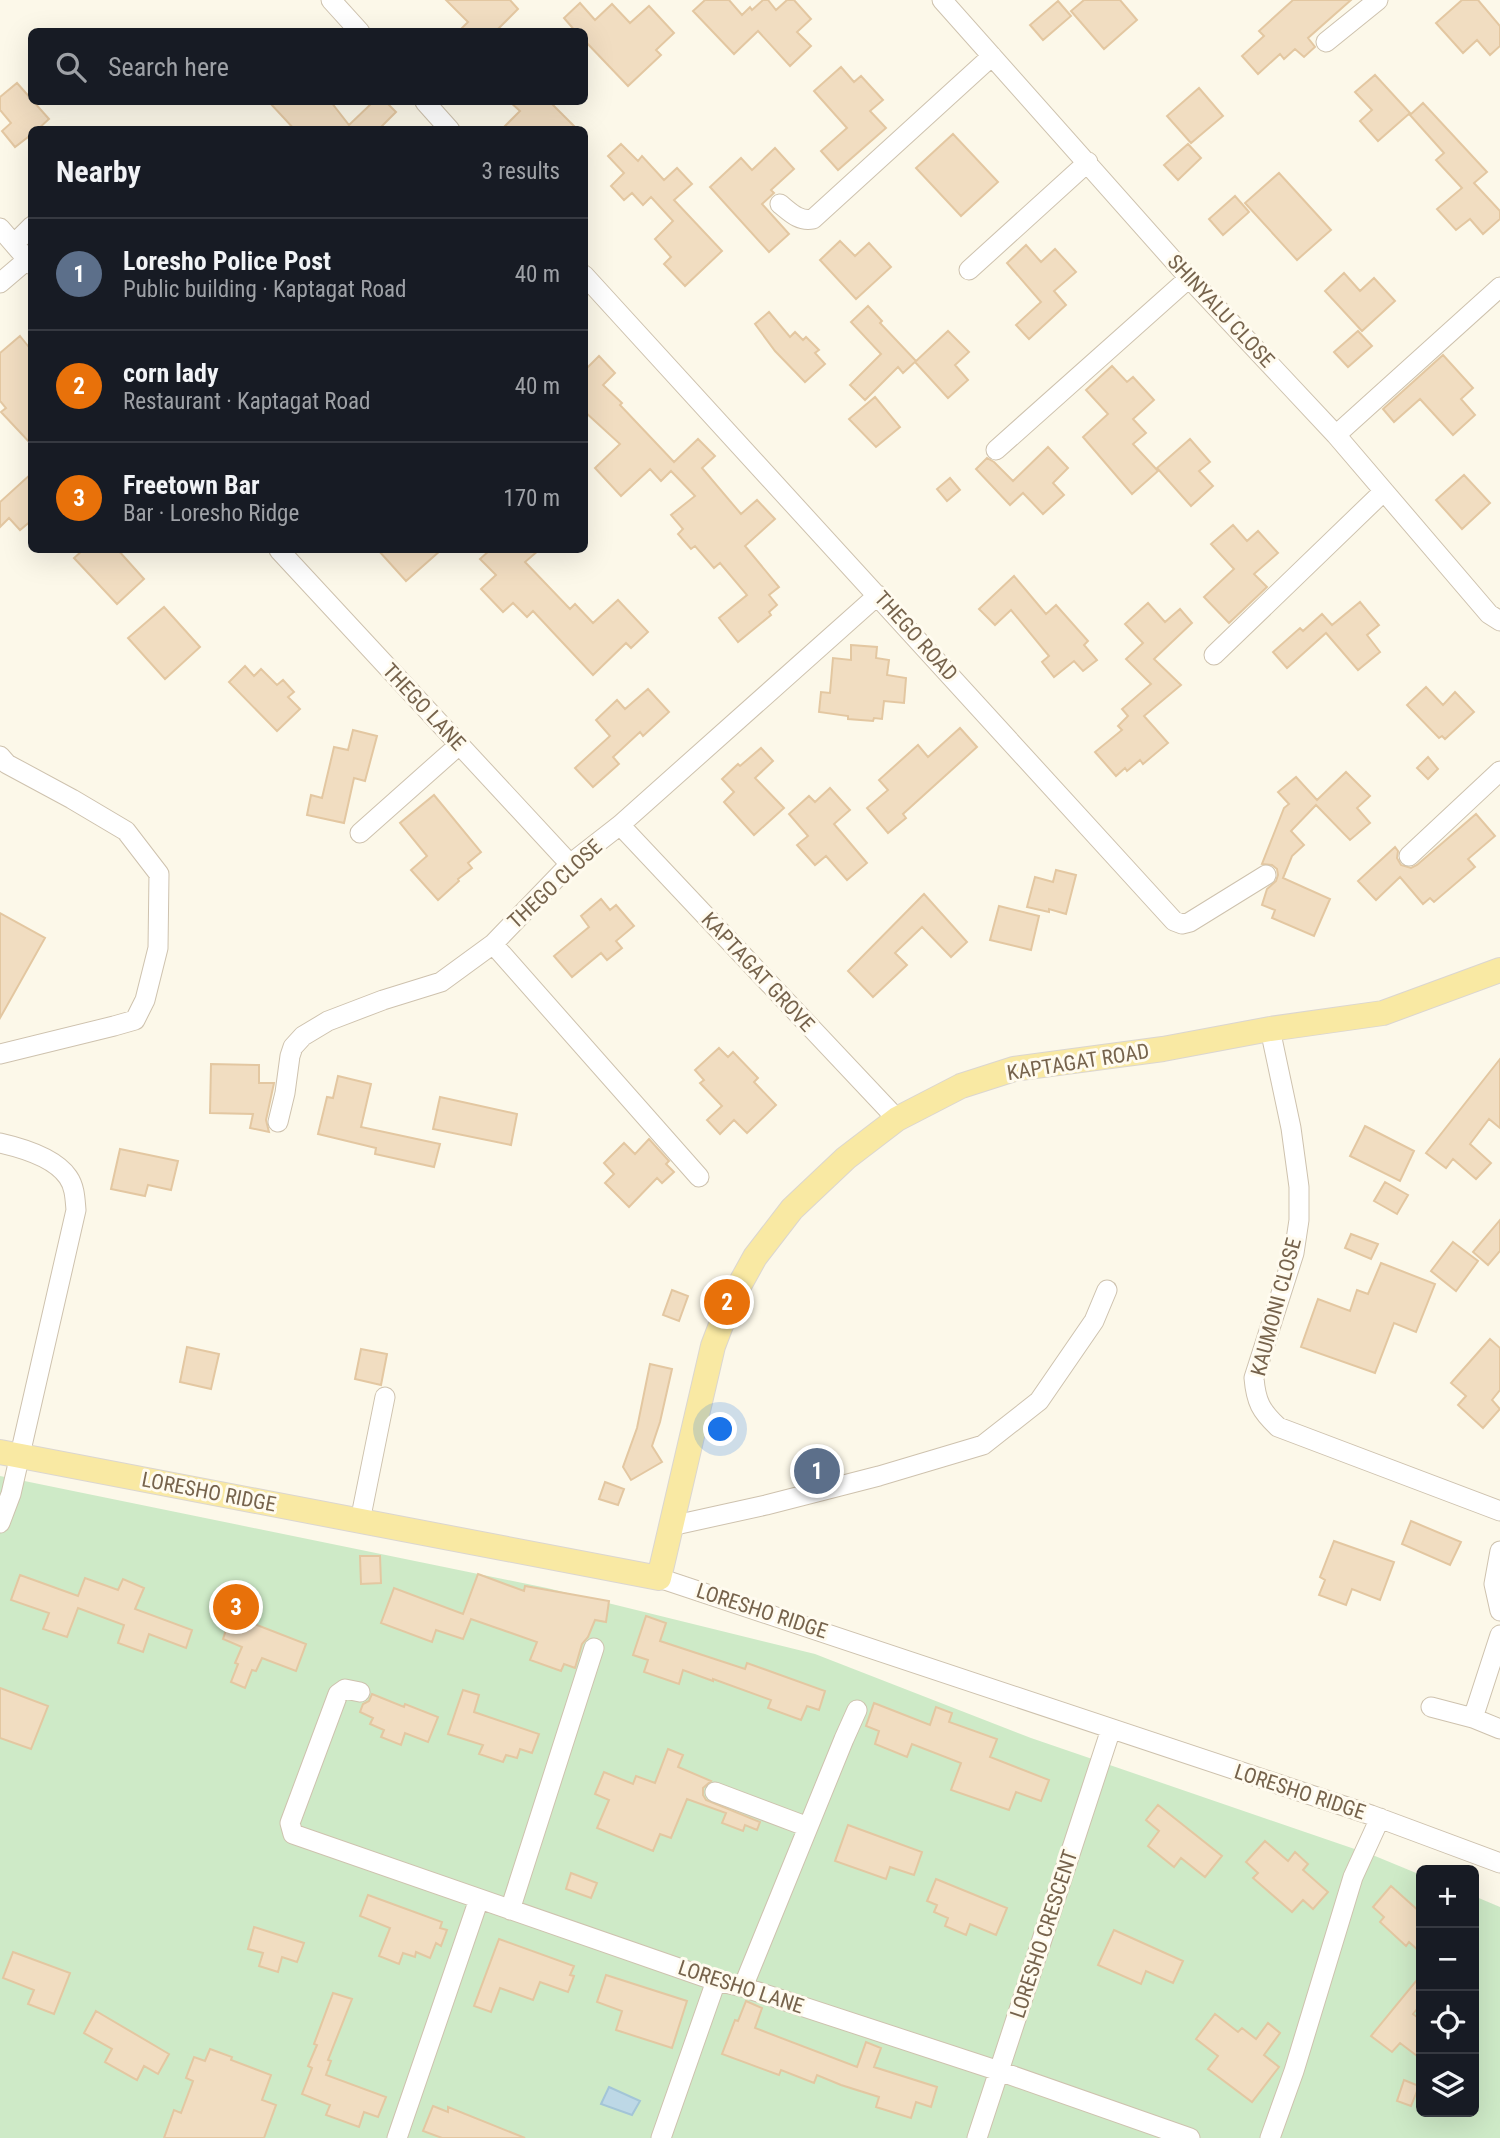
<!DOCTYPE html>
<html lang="en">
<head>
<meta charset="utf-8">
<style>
	:root { --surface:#171b24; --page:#20242c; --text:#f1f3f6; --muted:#9ea1a6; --line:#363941; --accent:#ea580c }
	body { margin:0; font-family:"Roboto Condensed",sans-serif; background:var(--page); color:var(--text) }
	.controls { position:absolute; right:21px; bottom:21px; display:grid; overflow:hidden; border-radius:10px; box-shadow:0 7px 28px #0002 }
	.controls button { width:63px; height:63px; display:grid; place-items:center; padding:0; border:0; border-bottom:2px solid var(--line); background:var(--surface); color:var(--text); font:35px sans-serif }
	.you { position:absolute; left:721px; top:1430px; width:24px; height:24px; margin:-18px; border:5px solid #fff; border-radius:50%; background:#1a73e8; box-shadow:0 0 0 10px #1a73e833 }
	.badge { display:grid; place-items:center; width:46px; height:46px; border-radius:50%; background:var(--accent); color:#fff; font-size:23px; font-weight:700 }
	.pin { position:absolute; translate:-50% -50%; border:4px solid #fff; box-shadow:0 2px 7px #0006 }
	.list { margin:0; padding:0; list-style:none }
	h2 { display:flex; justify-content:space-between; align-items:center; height:91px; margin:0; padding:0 28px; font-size:30px }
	h2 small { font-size:23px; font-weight:400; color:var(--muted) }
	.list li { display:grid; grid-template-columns:46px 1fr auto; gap:21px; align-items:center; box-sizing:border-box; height:112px; padding:0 28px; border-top:2px solid var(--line) }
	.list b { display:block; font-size:26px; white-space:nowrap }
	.list p { margin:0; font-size:23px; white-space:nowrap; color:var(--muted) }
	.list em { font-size:23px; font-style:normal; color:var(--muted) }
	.icon { flex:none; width:38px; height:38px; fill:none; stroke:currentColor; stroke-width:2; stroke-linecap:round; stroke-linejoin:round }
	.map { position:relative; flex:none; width:1500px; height:2138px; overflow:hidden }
	.search { position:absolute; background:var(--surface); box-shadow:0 7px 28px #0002; left:28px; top:28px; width:560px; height:77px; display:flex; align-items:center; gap:18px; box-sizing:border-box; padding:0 24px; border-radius:10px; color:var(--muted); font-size:26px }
	.panel { position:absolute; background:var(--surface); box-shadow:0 7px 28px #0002; left:28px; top:126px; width:560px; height:427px; border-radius:10px }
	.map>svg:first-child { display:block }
	.green { fill:#ceeac7 }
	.water { fill:#bdd8e6; stroke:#a3c5d7; stroke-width:2 }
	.building { fill:#f1ddc1; stroke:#e3c7a1; stroke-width:2 }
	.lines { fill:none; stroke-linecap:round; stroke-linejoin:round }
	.minor-casing { stroke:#cec2ae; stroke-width:21 }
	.major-casing { stroke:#dbd6d0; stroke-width:26 }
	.minor { stroke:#fff; stroke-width:19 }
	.major { stroke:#f9e9a3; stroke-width:24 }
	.labels { text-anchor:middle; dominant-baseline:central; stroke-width:6; stroke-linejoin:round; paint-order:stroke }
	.street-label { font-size:21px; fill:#76634c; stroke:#fffbef }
</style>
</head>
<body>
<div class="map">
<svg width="1500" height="2138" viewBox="0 0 1500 2138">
	<rect width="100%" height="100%" fill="#fcf8e9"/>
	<path class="green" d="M0,1476L547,1588L815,1654L1031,1738L1375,1856L1421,1875V2112H1474V1896L1500,1907V2138H0Z"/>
	<path class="water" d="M609,2087L640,2101L632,2115L601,2104Z"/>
	<path class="building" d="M446,0H510L518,9L495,32H458L468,22Z
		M705,0H729L742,15L750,7L752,10L763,0H768L776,10L787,0H794L811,19L797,32L811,46L790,66L758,31L734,54L693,11Z
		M1084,0H1120L1137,20L1104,49L1071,11Z
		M1293,0H1351L1308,38L1315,47L1304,57L1295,49L1284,59L1280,54L1258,74L1242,56L1264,36L1259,31Z
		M1462,0H1478L1500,26V46L1490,55L1477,40L1463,53L1436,23Z
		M1058,1L1071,16L1043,40L1030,25Z
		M580,3L595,20L612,4L630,23L649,6L674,33L656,50L661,55L628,86L584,40V32H576L564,18Z
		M841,67L854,82L861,76L883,100L870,111L886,128L838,170L821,151L847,128L814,91Z
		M1375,75L1410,113L1378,141L1360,121L1372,110L1355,92Z
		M17,83L49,119L37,130H32V134L15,147L2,131L11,123L0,110V97Z
		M1199,88L1223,116L1191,143L1167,116Z
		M269,102H331L349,125L373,102H386L396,112L378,130H295Z
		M510,102H550L578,130H501L520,111Z
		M1423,103L1487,172L1474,183L1500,211V219L1483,234L1470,219L1456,230L1437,209L1462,188L1436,160L1444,153L1410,115Z
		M953,134L998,182L961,216L916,168Z
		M621,144L638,161L642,156L664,180L677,168L692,184L674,200L722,251L685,286L664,264L671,257L655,239L673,221L651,197L643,205L632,193L624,200L611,186L624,173L608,156Z
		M1188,144L1201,158L1178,180L1164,165Z
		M775,148L794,169L771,190L774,193L762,204L789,234L769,252L710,187L741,158L752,170Z
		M1279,173L1331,230L1297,260L1245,203Z
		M1235,196L1249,212L1223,235L1209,219Z
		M840,241L855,256L869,243L891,267L856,299L820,260Z
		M1026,245L1041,262L1055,249L1076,272L1054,291L1066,305L1029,339L1016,325L1041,302L1007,263Z
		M1344,273L1360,291L1374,278L1395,301L1362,331L1325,291Z
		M868,306L882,321L880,323L916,361L903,373L898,367L865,400L850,385L881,354L851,322Z
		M769,312L790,337L795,332L803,340L806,337L819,350L815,353L825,364L805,382L775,351L755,324Z
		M948,331L969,352L955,365L968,380L948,398L915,362Z
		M1358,331L1372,346L1348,367L1334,352Z
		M20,336L32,351V445L1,412L6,408L0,401V353Z
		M1443,355L1473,388L1461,399L1475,415L1453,435L1420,399L1394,422L1383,409Z
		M599,356L615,373L603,385L622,403L620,405L674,462L698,439L715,456L702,468L741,514L757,500L775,519L745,546L779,587L769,595L777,605L769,612L771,615L738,642L719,618L747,595L720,563L714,568L695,546L691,549L678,534L683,529L671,515L695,496L671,471L661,481L650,469L621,496L595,468L620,444L584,411V371Z
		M1112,366L1127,382L1133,377L1154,400L1133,419L1146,433L1133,444L1158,471L1132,494L1083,437L1108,414L1086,390Z
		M875,397L900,427L876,447L849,419Z
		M1190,439L1210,462L1199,471L1213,486L1191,506L1157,468Z
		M1048,447L1068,468L1053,483L1064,495L1043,514L1023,493L1010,505L976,469L987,458L994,462L1013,481Z
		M32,473V520L20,530L9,518L0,527V502Z
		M1464,475L1490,503L1462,529L1436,500Z
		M950,478L960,490L947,501L937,489Z
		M1233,525L1247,541L1258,531L1278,553L1254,574L1267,587L1229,623L1204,597L1234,569L1211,544Z
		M83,550H118L144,579L117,604L74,558Z
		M378,550H441L406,581Z
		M490,550H539L525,562L570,609L575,604L593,623L618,600L648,632L631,648L626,643L593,675L533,611L527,617L513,603L503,612L481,589L496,575L480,559Z
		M1014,576L1046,614L1056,605L1088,641L1084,645L1097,660L1083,671L1074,661L1054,677L1042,662L1049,656L1011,610L995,625L979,609Z
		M1360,602L1379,625L1367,635L1380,652L1358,670L1326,633L1287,668L1273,652L1300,628L1303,631L1322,614L1332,625Z
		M1148,603L1165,622L1180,609L1192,623L1154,659L1181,685L1144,716L1168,743L1143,764L1140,760L1127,771L1125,768L1116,776L1095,752L1122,730L1118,726L1128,716L1122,709L1151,684L1126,659L1143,643L1125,624Z
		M164,607L200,647L165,679L128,638Z
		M851,645L877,647L876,658L889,660L887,675L906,678L904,703L884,701L882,719L874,718L873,721L848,719V716L819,712L821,692L830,693L833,658L851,660Z
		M245,666L254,676L261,669L277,685L283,680L294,692L288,697L300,709L277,731L229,682Z
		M1426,687L1443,705L1455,692L1474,712L1445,739L1442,736L1439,738L1407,705Z
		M648,689L669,712L643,736L640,732L613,757L619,764L593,787L575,768L610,736L596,720L617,700L625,709Z
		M960,728L977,747L903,814L906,818L888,833L867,808L888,790L879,780L918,745L928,757Z
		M353,730L377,736L365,781L354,778L344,823L307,815L311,795L322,798L334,747L348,750Z
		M761,748L773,761L755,778L784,808L754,835L724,802L734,792L722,779L738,764L740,766Z
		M1428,757L1438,769L1428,779L1417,768Z
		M1346,772L1370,796L1357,808L1370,823L1350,840L1316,805L1291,831L1304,845L1292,856L1283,878L1330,899L1314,936L1272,918L1275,910L1262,905L1267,889L1276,881L1278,875L1277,869L1272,865L1262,864L1284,808L1289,804L1278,792L1296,777L1317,800Z
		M830,788L850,810L834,824L867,863L847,880L826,856L815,865L797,845L808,836L789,814L809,796L815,802Z
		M434,795L481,852L468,863L472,868L458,879L459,881L438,900L411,870L427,856L400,823Z
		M1476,814L1495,836L1468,859L1475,867L1434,902L1430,898L1423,904L1400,877L1376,900L1358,881L1395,847L1398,851L1397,858L1401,865L1411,868L1417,865Z
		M1056,870L1076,875L1066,914L1049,909V912L1027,907L1035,877L1053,882Z
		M924,894L967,942L951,957L922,927L895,953L907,965L873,997L848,971Z
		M601,899L610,910L616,905L634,926L616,941L622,948L607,960L601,953L572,977L554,956L589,927L581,916Z
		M999,906L1039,916L1031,950L990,940Z
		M0,913L45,938L0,1018Z
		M719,1048L728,1057L733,1052L758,1078L754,1082L776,1105L747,1133L734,1120L720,1134L707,1120L722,1106L700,1083L704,1080L695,1070Z
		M1500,1059V1128L1489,1119L1470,1144L1491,1163L1476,1179L1453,1159L1446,1168L1426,1153Z
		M211,1064L259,1065V1083H274L266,1120L269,1132L250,1128L253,1114L210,1113Z
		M338,1076L371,1084L361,1127L440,1144L434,1167L375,1154L376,1148L318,1134L327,1097L333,1098Z
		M440,1097L517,1114L511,1145L433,1129Z
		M1365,1126L1414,1151L1400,1181L1350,1156Z
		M649,1139L669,1161L666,1164L674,1172L662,1183L657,1178L629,1207L605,1183L614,1174L604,1163L624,1143L635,1154Z
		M120,1149L178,1161L171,1190L148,1185L145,1196L111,1189Z
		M1385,1182L1408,1195L1397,1214L1374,1201Z
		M1500,1220V1251L1488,1265L1473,1252Z
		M1351,1234L1378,1244L1371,1259L1345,1248Z
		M1453,1242L1478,1261L1456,1291L1431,1271Z
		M1381,1263L1435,1284L1416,1332L1394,1323L1375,1373L1301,1347L1318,1299L1350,1311L1357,1290L1368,1294Z
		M672,1290L688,1296L679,1321L663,1315Z
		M1490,1339L1500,1348V1390L1492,1400L1500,1409L1483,1428L1458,1405L1466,1396L1451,1383Z
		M187,1347L219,1354L211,1389L180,1382Z
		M361,1349L387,1354L381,1385L355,1379Z
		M650,1364L672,1369L660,1422L652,1446L662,1462L631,1480L623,1467L637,1428Z
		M605,1482L624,1489L618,1505L599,1499Z
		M1411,1521L1461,1542L1450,1565L1402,1544Z
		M1334,1541L1394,1562L1380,1600L1352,1589L1346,1605L1319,1595L1325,1580L1320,1577Z
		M360,1556H380L381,1583L361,1584Z
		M478,1574L524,1591L525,1586L609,1601L606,1622L595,1620L588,1637L582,1644L575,1668L564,1664L561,1671L530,1660L537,1642L471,1619L463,1639L436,1630L432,1642L381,1623L394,1588L463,1614Z
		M20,1575L78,1596L85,1578L118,1590L123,1579L144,1588L135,1609L192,1630L186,1648L149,1634L143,1652L118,1643L124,1625L78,1608L67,1637L43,1629L49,1613L11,1600Z
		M646,1616L666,1623L660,1641L745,1669L747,1663L825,1691L819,1710L807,1706L801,1720L768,1708L771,1700L713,1679V1681L683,1670L679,1684L644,1672L648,1660L633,1655Z
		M229,1621L247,1628L249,1622L306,1644L296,1671L262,1658L256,1671L252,1670L245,1688L231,1682L238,1664L235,1663L242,1647L223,1639Z
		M0,1688L48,1706L31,1749L0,1738Z
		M463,1690L479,1695L474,1712L539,1734L532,1753L520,1749L517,1758L506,1755L503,1762L479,1754L483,1745L448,1734Z
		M372,1694L404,1707L405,1704L438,1717L428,1742L405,1733L401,1745L381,1737L384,1730L370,1724L373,1718L360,1712L363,1704L369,1701Z
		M874,1703L930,1725L936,1707L952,1713L949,1722L997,1739L990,1757L1049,1780L1041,1801L1016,1792L1009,1810L951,1790L961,1763L912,1744L907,1757L875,1744L879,1731L866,1726Z
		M668,1749L683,1755L678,1767L711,1781L703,1788V1795L706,1800L760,1822L757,1830L745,1825L743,1831L722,1823L726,1813L687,1799L671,1838L660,1834L653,1851L597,1828L609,1800L595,1794L604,1772L633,1784L636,1776L655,1783Z
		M1158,1805L1222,1856L1205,1877L1181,1858L1174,1867L1148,1846L1159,1831L1146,1820Z
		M848,1825L922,1852L914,1875L890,1867L886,1879L835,1861Z
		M1265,1841L1288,1861L1295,1852L1308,1864L1303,1870L1328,1892L1313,1909L1303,1900L1292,1912L1253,1878L1258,1873L1246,1862Z
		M571,1873L597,1883L591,1898L566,1889Z
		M936,1879L1007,1908L996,1935L970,1924L966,1935L945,1926L948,1918L934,1912L937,1905L927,1901Z
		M1391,1886L1421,1913V1953L1409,1942L1406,1946L1380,1922L1384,1917L1373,1907Z
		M368,1895L442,1922L440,1928L447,1930L441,1946L436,1943L430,1958L416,1952L415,1957L403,1953L399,1964L379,1956L390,1928L360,1916Z
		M254,1927L304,1943L297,1962L282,1957L278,1972L259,1966L263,1953L248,1949Z
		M1114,1930L1183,1961L1173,1983L1146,1971L1141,1984L1098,1965Z
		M499,1939L574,1966L570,1975L574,1976L568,1992L540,1982L533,2000L500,1988L491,2012L474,2006Z
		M13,1952L70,1973L54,2014L28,2004L34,1990L3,1978Z
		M606,1975L687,2001L672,2048L616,2030L622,2011L597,2002Z
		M1421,1975V2004L1413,2014L1421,2020V2059L1400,2043L1392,2052L1371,2036Z
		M333,1993L352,1999L328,2060L331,2061L326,2075L386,2097L378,2117L364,2112L359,2127L326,2115L330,2105L302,2094L312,2068L308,2066L317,2045L314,2044Z
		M746,2001L762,2008L755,2028L857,2067L866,2042L881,2048L874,2067L937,2087L931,2107L916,2102L911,2118L876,2107L879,2097L841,2085L817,2075L814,2083L781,2070L779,2075L722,2054L735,2020L738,2021Z
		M96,2011L169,2054L158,2074L144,2066L137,2080L105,2062L112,2049L84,2033Z
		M1215,2014L1238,2032L1242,2028L1256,2039L1268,2023L1280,2033L1264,2055L1279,2067L1252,2102L1208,2069L1218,2056L1196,2039Z
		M210,2049L232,2057L231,2060L271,2075L262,2100L276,2105L264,2138H164L174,2110L181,2113L193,2081L186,2078L194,2057L205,2061Z
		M1404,2080L1419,2086L1411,2106L1397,2101Z
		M433,2106L448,2112V2107L525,2138H442L423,2131Z"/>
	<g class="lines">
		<g class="minor-casing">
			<path id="minor" d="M331,0L360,32
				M942,0L1189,278L1336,435L1489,614L1500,621
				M1326,42L1378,0
				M425,102L450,130
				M780,204C790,212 799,222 813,219L992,56
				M0,228L32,265
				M14,244L32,226
				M969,270L1088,162
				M584,275L1174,921L1182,924L1190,922L1266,875
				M0,283L27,260
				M1336,435L1500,287
				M996,450L1189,278
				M279,550L570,864
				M1214,655L1384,491
				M0,756L7,764L72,799L126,831L159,874L158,948L145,1000L135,1020L114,1026L0,1054
				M620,825L897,1119
				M360,833L459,745
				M1409,856L1500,771
				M493,944L699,1177
				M1270,1029L1291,1128L1299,1187V1220L1294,1253L1254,1378C1256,1402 1261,1411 1278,1427L1500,1511
				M278,1122L285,1093L290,1056L293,1047L303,1036L328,1021L383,1000L441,982L493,944L570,864L620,825L878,595
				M0,1143C22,1148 55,1158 68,1177C75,1187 75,1199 76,1210L11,1494L0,1523
				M360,1521L385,1397
				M671,1526L766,1505L879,1476L983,1445L1039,1401L1094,1321L1107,1290
				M1500,1551L1494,1584L1500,1611
				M659,1578L1371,1815L1500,1863
				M360,1692L345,1689L338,1694L290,1823L293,1834L716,1981L743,1987L999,2071L1190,2138
				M1431,1707L1473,1718L1500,1729
				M1473,1718L1500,1635
				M715,1792L808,1827
				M510,1910L594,1648
				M743,1987L844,1739L857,1710
				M397,2138L479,1899
				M661,2138L716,1981
				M977,2138L1111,1729
				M1270,2138L1294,2071L1353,1877L1380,1818"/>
		</g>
		<g class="major-casing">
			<path id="major" d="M0,1452L659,1578L713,1346L729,1304L755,1257L792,1209L846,1158L897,1119L961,1086L1014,1069L1163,1049L1270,1029L1383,1013L1500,970"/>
		</g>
		<use href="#minor" class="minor"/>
		<use href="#major" class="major"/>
	</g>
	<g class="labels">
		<g class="street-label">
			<text transform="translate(1221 311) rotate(47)">SHINYALU CLOSE</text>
			<text transform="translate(916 636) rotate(48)">THEGO ROAD</text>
			<text transform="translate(424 707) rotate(47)">THEGO LANE</text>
			<text transform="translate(555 884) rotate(-43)">THEGO CLOSE</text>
			<text transform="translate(758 972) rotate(47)">KAPTAGAT GROVE</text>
			<text transform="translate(1078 1062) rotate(-9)">KAPTAGAT ROAD</text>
			<text transform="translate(1276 1307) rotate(-75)">KAUMONI CLOSE</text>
			<text transform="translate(209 1492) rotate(11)">LORESHO RIDGE</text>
			<text transform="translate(762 1611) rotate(18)">LORESHO RIDGE</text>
			<text transform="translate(1300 1792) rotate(18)">LORESHO RIDGE</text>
			<text transform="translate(1044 1934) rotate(-72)">LORESHO CRESCENT</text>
			<text transform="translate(741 1987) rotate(18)">LORESHO LANE</text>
		</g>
	</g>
</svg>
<div class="controls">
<button>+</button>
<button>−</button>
<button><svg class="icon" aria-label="locate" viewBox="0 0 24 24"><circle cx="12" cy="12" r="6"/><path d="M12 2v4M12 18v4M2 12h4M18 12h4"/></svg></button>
<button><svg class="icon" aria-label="layers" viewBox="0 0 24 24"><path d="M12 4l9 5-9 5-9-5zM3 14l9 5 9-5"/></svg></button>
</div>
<div class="you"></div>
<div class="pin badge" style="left:817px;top:1471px;background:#5c6f8a">1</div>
<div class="pin badge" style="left:727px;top:1302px;background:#e8710a">2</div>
<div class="pin badge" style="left:236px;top:1607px;background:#e8710a">3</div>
<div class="search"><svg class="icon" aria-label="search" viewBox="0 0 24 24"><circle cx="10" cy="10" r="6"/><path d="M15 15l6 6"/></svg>Search here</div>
<section class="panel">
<h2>Nearby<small>3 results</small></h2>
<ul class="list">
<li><span class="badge" style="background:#5c6f8a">1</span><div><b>Loresho Police Post</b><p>Public building · Kaptagat Road</p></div><em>40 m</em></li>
<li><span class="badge" style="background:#e8710a">2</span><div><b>corn lady</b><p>Restaurant · Kaptagat Road</p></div><em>40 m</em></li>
<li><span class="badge" style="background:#e8710a">3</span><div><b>Freetown Bar</b><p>Bar · Loresho Ridge</p></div><em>170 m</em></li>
</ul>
</section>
</div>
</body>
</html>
